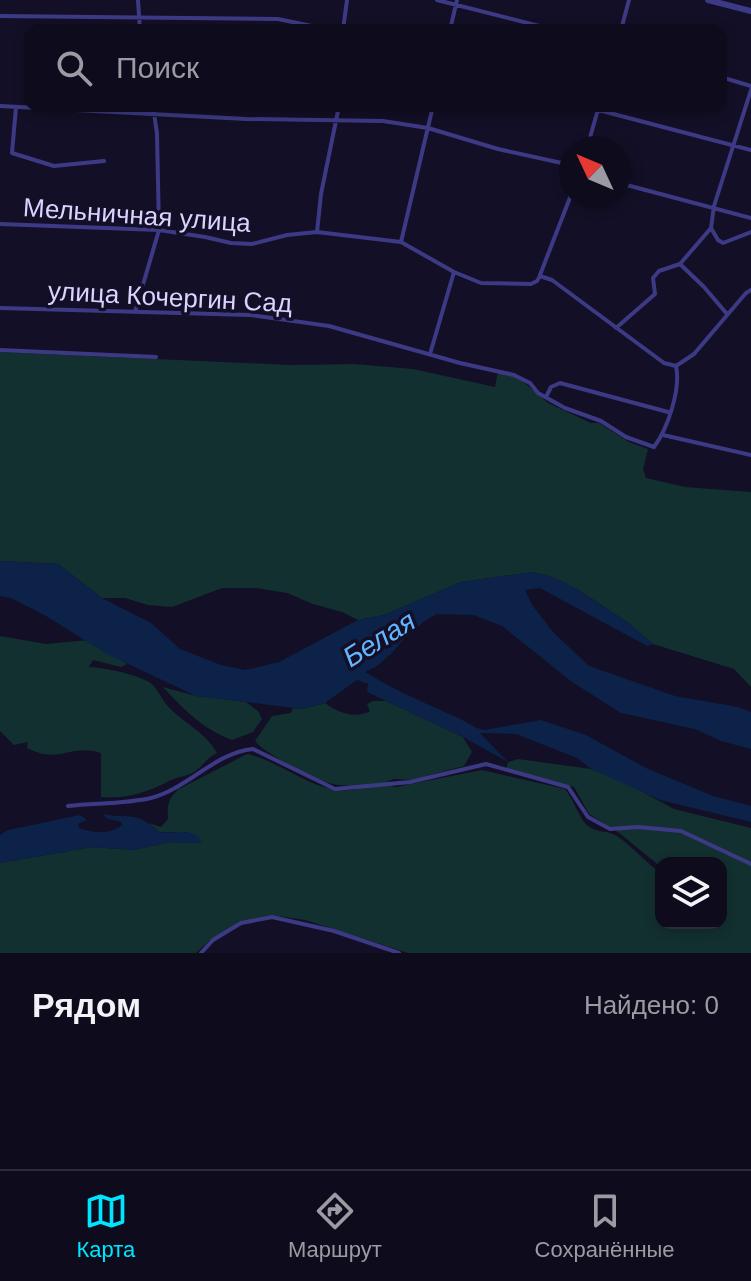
<!DOCTYPE html>
<html lang="ru">
<head>
<meta charset="utf-8">
<style>
	:root { --surface:#0e0b1c; --page:#1c1929; --text:#f1f3f6; --muted:#9b9ba3; --line:#2e2b3b; --accent:#00e5ff }
	body { margin:0; font-family:Helvetica,sans-serif; background:var(--page); color:var(--text) }
	.controls { position:absolute; right:24px; bottom:24px; display:grid; overflow:hidden; border-radius:16px; box-shadow:0 4px 12px #0003 }
	.controls button { width:72px; height:72px; display:grid; place-items:center; padding:0; border:0; border-bottom:2px solid var(--line); background:var(--surface); color:var(--text); font:40px sans-serif }
	.compass { position:absolute; left:559px; top:136px; width:72px; height:72px; border-radius:50%; background:var(--surface); box-shadow:0 4px 12px #0003; rotate:314deg }
	.list { margin:0; padding:0; list-style:none }
	h2 { display:flex; justify-content:space-between; align-items:center; height:104px; margin:0; padding:0 32px; font-size:34px }
	h2 small { font-size:26px; font-weight:400; color:var(--muted) }
	.icon { flex:none; width:44px; height:44px; fill:none; stroke:currentColor; stroke-width:2; stroke-linecap:round; stroke-linejoin:round }
	.map { position:relative; flex:none; width:751px; height:953px; overflow:hidden }
	.search { position:absolute; background:var(--surface); box-shadow:0 4px 12px #0003; left:24px; right:24px; top:24px; height:88px; display:flex; align-items:center; gap:20px; box-sizing:border-box; padding:0 28px; border-radius:16px; color:var(--muted); font-size:30px }
	.sheet { height:216px; background:var(--surface) }
	nav { display:flex; justify-content:space-around; align-items:center; box-sizing:border-box; height:112px; border-top:2px solid var(--line); background:var(--surface); font-size:22px; color:var(--muted) }
	nav a { display:grid; justify-items:center; gap:4px }
	nav .on { color:var(--accent) }
	.map>svg:first-child { display:block }
	.green { fill:#12302f }
	.water { fill:#0c2248 }
	.lines { fill:none; stroke-linecap:round; stroke-linejoin:round }
	.minor { stroke:#3d3a85; stroke-width:4 }
	.tertiary { stroke:#3d3a85; stroke-width:6 }
	.labels { text-anchor:middle; dominant-baseline:central; stroke-width:7; stroke-linejoin:round; paint-order:stroke }
	.street-label { font-size:26px; fill:#d9d4ff; stroke:#130f26 }
	.water-label { font-size:28px; font-style:italic; fill:#62b6ff; stroke:#130f26 }
</style>
</head>
<body>
<div class="map">
<svg width="751" height="953" viewBox="0 0 751 953">
	<rect width="100%" height="100%" fill="#130f26"/>
	<path class="green" d="M0,352L292,365L354,364L413,369L495,387L498,372L519,378L548,403L591,423H599L629,442L648,449L643,469L646,478L685,487L751,492V687L734,669L653,644L627,622L577,589L553,577L532,572L461,582L384,615L358,620L342,612L313,604L287,593L256,588H222L172,607L148,605L125,598H102L58,564L0,561Z
		M0,636L46,644L89,640L127,664L121,667L93,660L89,667C106,668 130,673 145,680C157,685 159,695 166,704C181,722 205,731 217,753C208,757 205,763 198,769C190,777 178,776 169,781C146,793 127,799 101,797V753C69,743 60,765 27,748L28,742L14,745L0,731Z
		M163,687L196,696L246,702L258,711L262,719L253,732L232,740C203,729 184,710 163,687Z
		M373,701H386L463,737L472,752L464,766L411,780L394,779L381,784L396,787L482,770L565,789C574,800 580,820 588,826C597,833 608,830 617,836C633,847 645,862 661,873V923H721V863H661V867L618,832L589,814L574,787L506,769L508,762L518,759L591,769L626,783L674,809L751,828V953H408L305,920L271,915L239,922L209,941L196,953H0V863L92,847L134,850L170,842L198,843L187,832H159L149,823L161,827L168,819C167,806 168,798 179,789L247,754C286,762 325,804 365,786C355,786 344,786 333,784C317,781 265,754 255,741L272,716L291,713L293,708L303,709L325,703C338,713 356,719 370,711L367,704Z"/>
	<path class="water" d="M0,561L58,564L102,598L151,623L180,649L221,665L245,670L279,662L358,620L384,615L461,582L532,572L553,577L577,589L627,622L653,644L647,646L540,588L525,590L532,605L554,633L589,666L675,696L738,707L751,712V749L721,741L695,729L621,713L572,682L502,626L474,615L437,614L426,620L407,635L394,651L377,666L365,672C395,690 424,703 456,717C466,721 473,728 484,730L541,720L586,735L646,768L713,796L751,806V822L660,800L591,769L577,758L516,734L480,733L508,762L463,737L367,692L368,684L357,680L325,703L303,709L196,696L107,654L46,616L11,598L0,596Z
		M103,814C131,820 133,809 159,832C174,834 193,827 202,841L198,843L170,842L134,850L92,847L0,863V835L8,830L80,815L87,820L78,824L79,828C94,833 109,835 122,825L121,822L106,818Z"/>
	<g class="lines">
		<path class="minor" d="M138,0L140,30
			M437,0L555,30
			M0,16L278,19L331,30
			M343,30L347,0
			M450,30L457,0
			M621,30L629,0
			M721,77L751,86
			M0,106L246,119L383,121L428,128L498,149L571,165
			M583,106L751,150
			M16,107L12,153L54,166L104,161
			M587,148L599,106
			M619,183L751,218
			M0,224L159,230L205,237L231,243L252,244L287,235L317,232L401,242L454,272L481,283L531,284L537,281L540,276L552,280L664,363L676,366L694,354L746,293L751,290
			M711,228L718,240L723,243L751,232
			M317,232L321,194L339,106
			M401,242L433,106
			M680,264L704,287L727,314
			M540,275L571,195
			M0,308L250,315L329,326L460,363L514,375L530,383L538,393L565,408L601,421L626,437L654,447C668,428 681,389 676,366
			M135,312L159,230L157,134L153,106
			M616,328L655,294L653,278L659,271L680,264L711,228L714,206L751,90
			M0,350L156,357
			M430,354L454,272
			M546,397L551,387L560,383L668,412
			M663,435L751,455
			M68,806C95,803 125,804 151,798C187,789 216,752 253,749L335,789L410,782L486,764L568,787L588,817L610,829L638,827L681,831L751,864
			M201,953L213,940L241,923L272,917L334,931L399,953"/>
		<path class="tertiary" d="M708,0L751,11"/>
	</g>
	<g class="labels">
		<g class="street-label">
			<text transform="translate(137 215) rotate(4)">Мельничная улица</text>
			<text transform="translate(170 297) rotate(3)">улица Кочергин Сад</text>
		</g>
		<g class="water-label">
			<text transform="translate(379 639) rotate(-32)">Белая</text>
		</g>
	</g>
</svg>
<div class="controls">
<button><svg class="icon" aria-label="layers" viewBox="0 0 24 24"><path d="M12 4l9 5-9 5-9-5zM3 14l9 5 9-5"/></svg></button>
</div>
<svg class="compass" viewBox="-18 -18 36 36"><path d="M0-13l5 13h-10z" fill="#e53935"/><path d="M0 13l5-13h-10z" fill="#9b9ba3"/></svg>
<div class="search"><svg class="icon" aria-label="search" viewBox="0 0 24 24"><circle cx="10" cy="10" r="6"/><path d="M15 15l6 6"/></svg>Поиск</div>
</div>
<section class="sheet">
<h2>Рядом<small>Найдено: 0</small></h2>
<ul class="list">
</ul>
</section>
<nav>
<a class="on"><svg class="icon" aria-label="map" viewBox="0 0 24 24"><path d="M3 6l6-2 6 2 6-2v14l-6 2-6-2-6 2zM9 4v14M15 6v14"/></svg>Карта</a>
<a><svg class="icon" aria-label="directions" viewBox="0 0 24 24"><path d="M12 3l9 9-9 9-9-9zM9 14v-3h6M13 9l2 2-2 2"/></svg>Маршрут</a>
<a><svg class="icon" aria-label="saved" viewBox="0 0 24 24"><path d="M7 4h10v16l-5-4-5 4z"/></svg>Сохранённые</a>
</nav>
</body>
</html>
